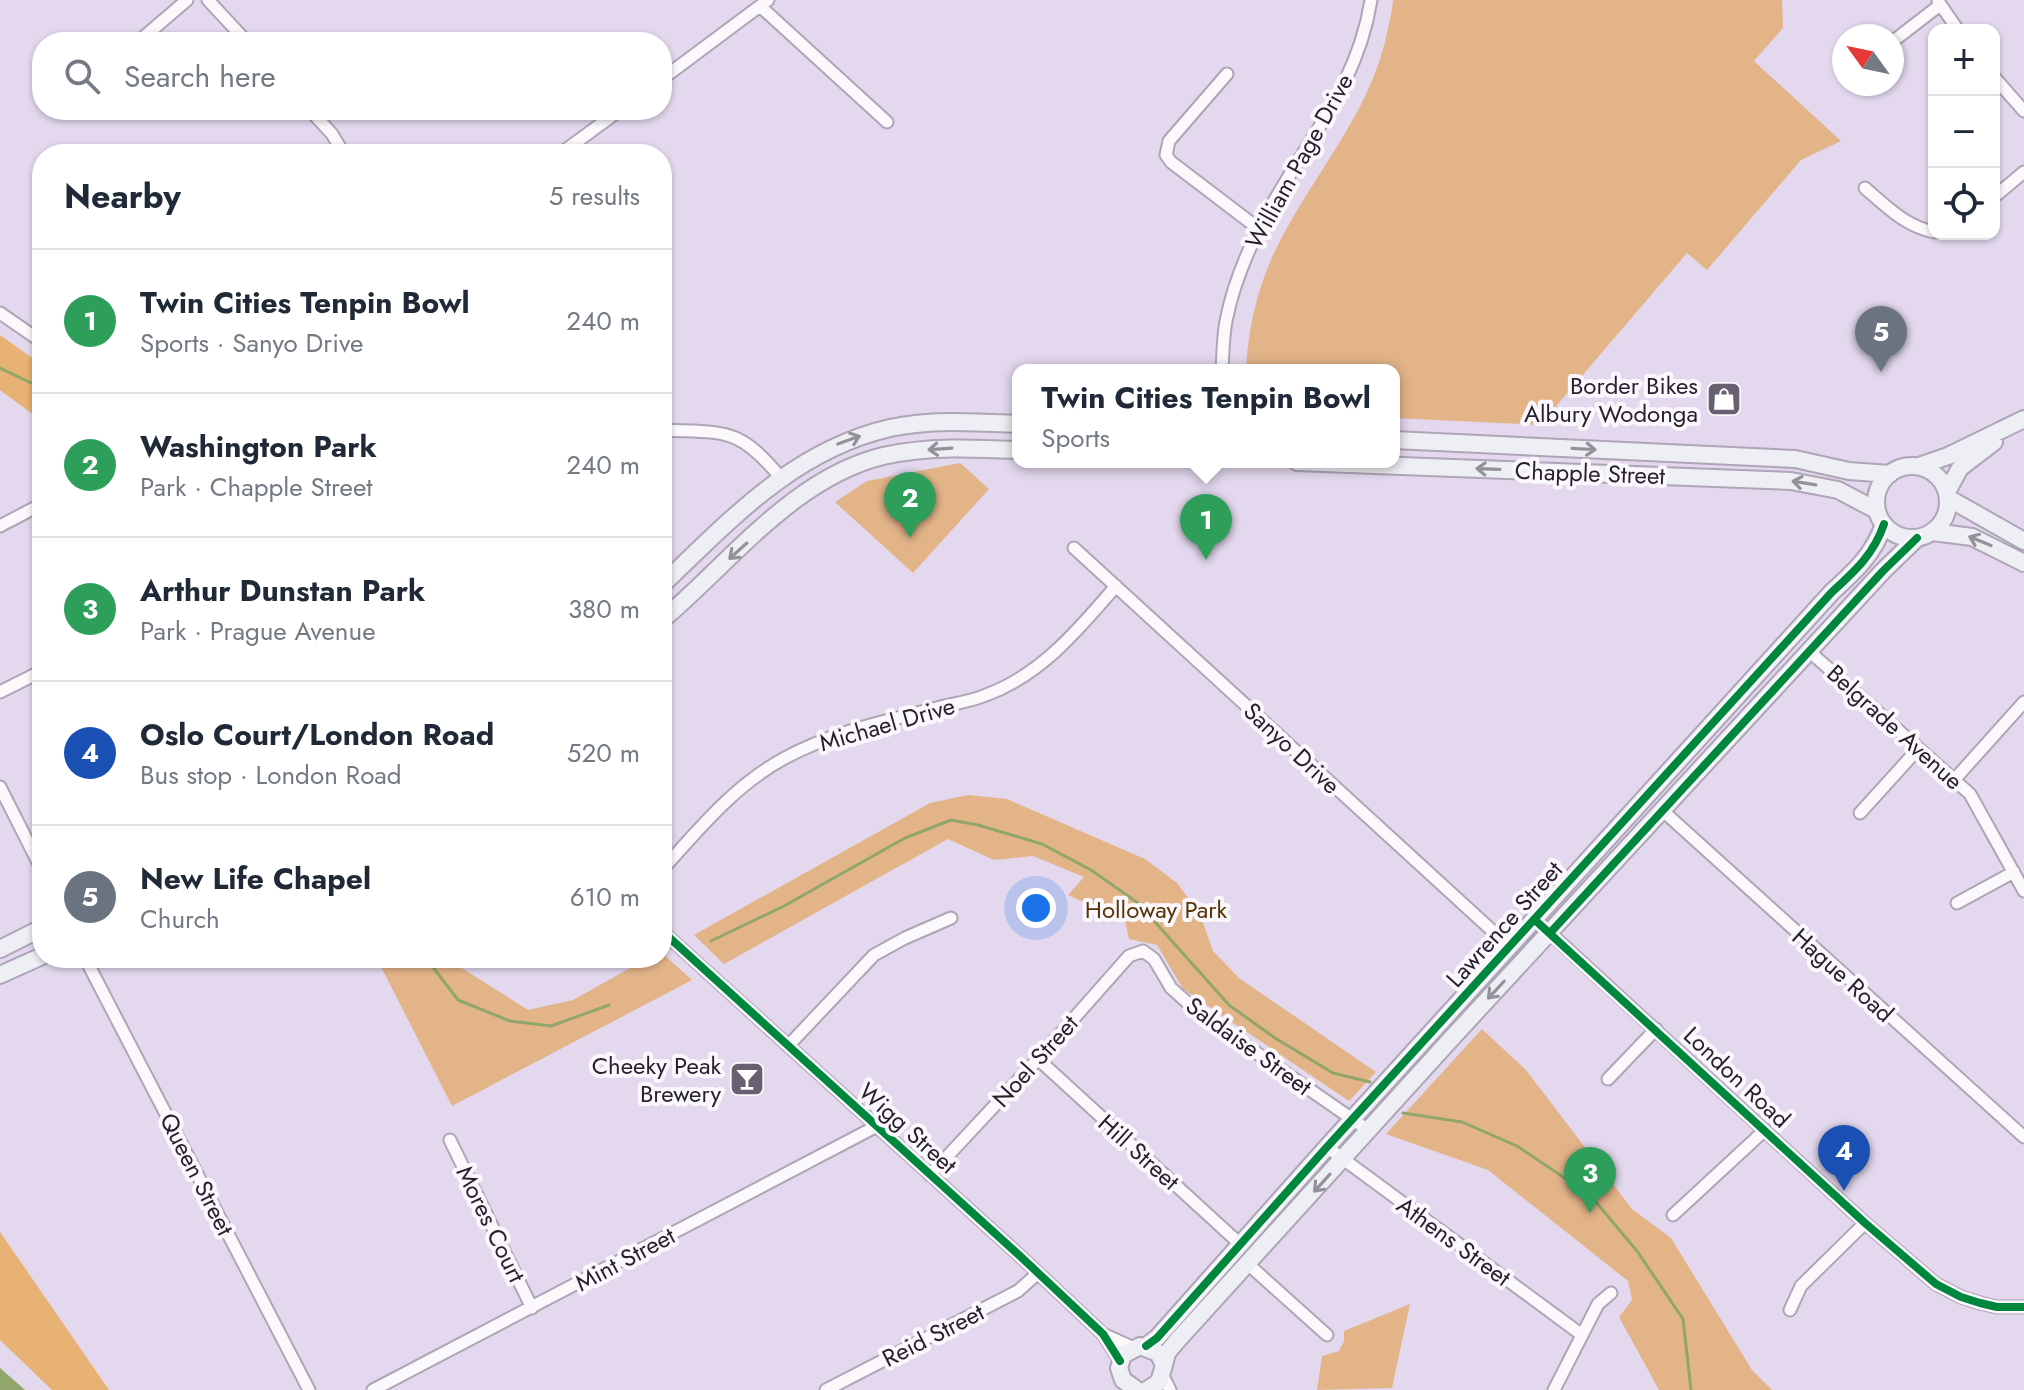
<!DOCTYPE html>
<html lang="en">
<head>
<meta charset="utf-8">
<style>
	:root { --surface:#fff; --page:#f6f6f7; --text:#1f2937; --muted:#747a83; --line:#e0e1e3; --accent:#0b8043 }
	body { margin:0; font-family:Jost,sans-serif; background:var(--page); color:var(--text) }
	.controls { position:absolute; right:24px; top:24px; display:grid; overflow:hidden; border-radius:16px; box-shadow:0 2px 6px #0004 }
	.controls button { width:72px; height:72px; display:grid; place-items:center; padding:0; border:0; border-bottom:2px solid var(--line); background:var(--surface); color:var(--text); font:40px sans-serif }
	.compass { position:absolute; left:1832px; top:24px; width:72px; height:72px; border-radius:50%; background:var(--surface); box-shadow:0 2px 6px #0004; rotate:303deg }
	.you { position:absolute; left:1036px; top:908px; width:28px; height:28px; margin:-20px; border:6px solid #fff; border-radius:50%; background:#1a73e8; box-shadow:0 0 0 12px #1a73e833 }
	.badge { display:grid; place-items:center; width:52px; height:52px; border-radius:50%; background:var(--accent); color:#fff; font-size:26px; font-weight:700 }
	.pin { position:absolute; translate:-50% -66px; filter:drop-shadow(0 2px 4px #0008) }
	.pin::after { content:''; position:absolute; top:42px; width:28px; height:24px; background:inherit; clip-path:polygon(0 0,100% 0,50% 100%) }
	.popup { position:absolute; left:1012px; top:364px; width:388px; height:104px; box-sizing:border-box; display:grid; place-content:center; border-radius:16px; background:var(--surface); filter:drop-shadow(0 2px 6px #0005); font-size:26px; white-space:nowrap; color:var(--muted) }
	.popup b { font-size:30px; color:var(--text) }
	.popup::after { content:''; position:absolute; left:50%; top:100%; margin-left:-16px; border:16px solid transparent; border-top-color:var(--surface) }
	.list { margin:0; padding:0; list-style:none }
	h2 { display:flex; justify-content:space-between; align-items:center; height:104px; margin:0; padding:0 32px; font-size:34px }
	h2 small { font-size:26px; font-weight:400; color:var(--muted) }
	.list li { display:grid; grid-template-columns:52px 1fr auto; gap:24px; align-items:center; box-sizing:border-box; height:144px; padding:0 32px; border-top:2px solid var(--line) }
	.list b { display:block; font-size:30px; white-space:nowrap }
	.list p { margin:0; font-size:26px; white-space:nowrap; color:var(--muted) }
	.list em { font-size:26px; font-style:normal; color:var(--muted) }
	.icon { flex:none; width:44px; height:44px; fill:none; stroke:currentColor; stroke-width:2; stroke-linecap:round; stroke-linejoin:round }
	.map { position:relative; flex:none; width:2024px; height:1390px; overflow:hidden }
	.search { position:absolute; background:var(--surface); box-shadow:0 2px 6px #0004; left:32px; top:32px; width:640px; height:88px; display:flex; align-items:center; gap:20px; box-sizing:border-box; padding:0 28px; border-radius:32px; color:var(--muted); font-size:30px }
	.panel { position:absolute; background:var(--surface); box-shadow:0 2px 6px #0004; left:32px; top:144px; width:640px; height:824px; border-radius:32px }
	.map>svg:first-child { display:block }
	.green { fill:#e4b489 }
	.forest { fill:#e7b273 }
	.water { fill:#91a66a }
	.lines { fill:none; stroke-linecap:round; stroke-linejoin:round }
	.stream { stroke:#91a66a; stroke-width:3 }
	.street-casing { stroke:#aea5b6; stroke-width:15 }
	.secondary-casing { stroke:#aea5b6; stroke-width:20 }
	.street { stroke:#fbf9fc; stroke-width:11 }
	.secondary { stroke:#eeeff4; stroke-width:16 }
	.cycleway-casing { stroke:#faf8fc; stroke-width:13 }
	.cycleway { stroke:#00873e; stroke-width:8 }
	.oneway { stroke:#94919a }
	.labels { text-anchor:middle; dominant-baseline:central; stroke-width:8; stroke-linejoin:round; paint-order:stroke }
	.street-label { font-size:24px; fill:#261f2d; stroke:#faf8fc }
	.poi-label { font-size:24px; fill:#261f2d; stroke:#faf8fc; text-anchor:end }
	.park-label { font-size:24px; fill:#563304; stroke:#faf8fc }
</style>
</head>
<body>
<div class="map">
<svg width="2024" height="1390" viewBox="0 0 2024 1390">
	<rect width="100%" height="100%" fill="#e3d8ee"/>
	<path class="green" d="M1393,0H1782L1783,28L1754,61L1841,141L1801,160L1707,270L1687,253L1540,425L1394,418V370H1246C1248,325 1259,281 1280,241C1315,173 1366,117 1385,42C1388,28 1392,13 1393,0Z
		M960,463L989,489L913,573L835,502L867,481Z
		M968,795L1007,799L1145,859L1177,883L1200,914L1213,951L1239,978L1376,1072L1349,1101L1183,989L1157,945L1129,939L1125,921L1068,895L1084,877L1033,856L994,860L948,839L724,964L694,935L930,803Z
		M662,953L692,980L452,1106L377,959L446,958L528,1010L573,1000L648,958H662Z
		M1482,1029L1526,1070L1632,1209L1671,1238L1752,1370L1772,1390H1659L1619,1317L1632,1300L1628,1281L1488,1170L1386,1134Z
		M1410,1304L1392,1388L1317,1390L1322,1356L1339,1351L1344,1341V1331Z"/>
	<path class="forest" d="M0,335L42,365V421L0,390Z
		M0,1232L109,1390H52L0,1340Z"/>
	<path class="water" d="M0,1368L25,1390H0Z"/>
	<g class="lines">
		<path class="stream" d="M0,368L42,388
			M711,941L784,906L905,838L951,820L978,825L1042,844L1091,870L1138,903L1229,1005L1275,1038L1333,1073L1370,1082
			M426,958L458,1000L510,1021L551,1026L609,1005
			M1403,1113L1462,1122L1517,1146L1590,1195L1637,1251L1683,1319L1691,1390"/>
		<g class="street-casing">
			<path id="street" d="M208,0L247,42
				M1938,1L1958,30
				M761,7L887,122
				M138,42L187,0
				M1892,42L1940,5
				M1227,74L1169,141L1166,155L1171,162L1259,229
				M1994,77L2024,111
				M662,79L768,0
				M310,110L332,134L344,154
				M560,154L620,110
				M1865,188C1887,207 1905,226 1934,232
				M1994,197L2024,172
				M0,313L42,342
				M1222,370C1223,354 1223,337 1226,321C1232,290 1245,257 1259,229C1298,150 1357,91 1371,0
				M662,430C725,433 738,426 781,478
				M0,526L42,504
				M1074,548L1510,947
				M1809,651L1970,794L2024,891
				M0,692L42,671
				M1954,780L2024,702
				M0,787L42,870
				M1663,811L2024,1137
				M1860,813L1918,749
				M662,870C699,829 734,786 783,759C830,733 881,722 933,709C950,704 970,702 986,695C1041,675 1079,629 1116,586
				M1957,903L2014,872
				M662,931L1020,1256L1103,1334L1120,1361
				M1550,933L1865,1223L1936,1284L1961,1297L1980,1303L1997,1307H2024
				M85,958L309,1390
				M788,1046L874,955L905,938L951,918
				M1038,1059L1240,1244
				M1608,1079L1656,1029
				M450,1140L532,1308
				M1327,1147L1582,1335
				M930,1175L1038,1059L1129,956L1143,951L1154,959L1171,988L1199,1013L1368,1130
				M1673,1215L1765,1130
				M1248,1264L1327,1335
				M1790,1310L1801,1286L1865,1223
				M1103,1334L1134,1348
				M1163,1376L1170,1390
				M373,1390L877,1126
				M826,1390L1018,1291L1037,1274
				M1554,1390L1598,1304L1611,1293"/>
		</g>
		<g class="secondary-casing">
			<path id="secondary" d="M1394,440L1795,459L1849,471L1890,474
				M1297,462L1791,481L1838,490L1876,510
				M1919,466L1948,456L2024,419
				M1876 502a36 36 0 1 1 72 0a36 36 0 1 1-72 0Z
				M1947,492L1960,468L1994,442
				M1948,498L2024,541
				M1933,532L1972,537L2024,563
				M662,585C730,520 794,450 890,428C932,419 975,422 1018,424
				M662,620C730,563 793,478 883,456C927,446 973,448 1018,450
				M0,949L42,928
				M0,975L42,956
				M1146,1346L1157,1338L1327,1147L1832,592C1855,571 1874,554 1884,524
				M1164,1365L1167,1353L1176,1342L1450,1040L1883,571L1917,538
				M1137,1390L1123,1380L1119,1368L1123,1355L1140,1346L1158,1353L1164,1365L1159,1382L1147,1390"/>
		</g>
		<use href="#street" class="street"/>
		<use href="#secondary" class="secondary"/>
		<g class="cycleway-casing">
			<path id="cycleway" d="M1535,920L1865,1223L1936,1284L1961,1297L1980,1303L1997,1307H2024
				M662,931L1020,1256L1103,1334L1120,1361
				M1550,933L1883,571L1917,538
				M1146,1346L1157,1338L1327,1147L1832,592C1855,571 1874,554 1884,524"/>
		</g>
		<use href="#cycleway" class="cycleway"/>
	</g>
	<defs><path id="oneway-shaft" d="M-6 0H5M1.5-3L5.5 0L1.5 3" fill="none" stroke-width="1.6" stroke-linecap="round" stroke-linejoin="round" transform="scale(2)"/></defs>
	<g class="oneway">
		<use href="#oneway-shaft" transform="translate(849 440) rotate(-20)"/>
		<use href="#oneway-shaft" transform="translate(940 449) rotate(176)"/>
		<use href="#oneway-shaft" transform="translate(1584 449) rotate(3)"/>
		<use href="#oneway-shaft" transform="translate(1488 469) rotate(-178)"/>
		<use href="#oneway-shaft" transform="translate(1804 483) rotate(-171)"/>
		<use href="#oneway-shaft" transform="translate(1980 541) rotate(-158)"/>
		<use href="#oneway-shaft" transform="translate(738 551) rotate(138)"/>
		<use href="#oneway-shaft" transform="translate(1496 990) rotate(133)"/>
		<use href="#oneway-shaft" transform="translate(1322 1183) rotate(132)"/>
	</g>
	<defs>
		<g id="shop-square" transform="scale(1.8)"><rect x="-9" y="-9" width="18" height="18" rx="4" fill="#686071" stroke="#faf8fc"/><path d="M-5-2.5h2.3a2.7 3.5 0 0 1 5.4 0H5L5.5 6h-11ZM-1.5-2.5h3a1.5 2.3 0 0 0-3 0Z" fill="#fff"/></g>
		<g id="bar-square" transform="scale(1.8)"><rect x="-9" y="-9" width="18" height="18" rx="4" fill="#686071" stroke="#faf8fc"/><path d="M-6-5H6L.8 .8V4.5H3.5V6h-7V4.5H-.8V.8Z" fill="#fff"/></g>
	</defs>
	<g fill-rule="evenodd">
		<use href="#shop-square" x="1724" y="399"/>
		<use href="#bar-square" x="747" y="1079"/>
	</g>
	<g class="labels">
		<g class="street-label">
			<text transform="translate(1299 161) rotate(-61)">William Page Drive</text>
			<text transform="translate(1590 473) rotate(2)">Chapple Street</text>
			<text transform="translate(887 724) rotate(-16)">Michael Drive</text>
			<text transform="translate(1895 727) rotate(42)">Belgrade Avenue</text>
			<text transform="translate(1292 748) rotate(43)">Sanyo Drive</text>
			<text transform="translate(1504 924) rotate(-48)">Lawrence Street</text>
			<text transform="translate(1843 975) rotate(42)">Hague Road</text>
			<text transform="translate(1249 1046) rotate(36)">Saldaise Street</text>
			<text transform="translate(1035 1061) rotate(-48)">Noel Street</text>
			<text transform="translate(1737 1077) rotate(43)">London Road</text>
			<text transform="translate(908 1128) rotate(42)">Wigg Street</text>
			<text transform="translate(1139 1152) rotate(42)">Hill Street</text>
			<text transform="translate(197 1174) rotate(63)">Queen Street</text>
			<text transform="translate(491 1224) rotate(64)">Mores Court</text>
			<text transform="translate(1454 1241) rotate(36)">Athens Street</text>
			<text transform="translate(625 1259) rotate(-28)">Mint Street</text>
			<text transform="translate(933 1335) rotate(-27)">Reid Street</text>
		</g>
		<g class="poi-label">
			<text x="1698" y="385">Border Bikes<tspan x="1698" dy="28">Albury Wodonga</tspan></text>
			<text x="721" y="1065">Cheeky Peak<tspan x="721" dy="28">Brewery</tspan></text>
		</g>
		<g class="park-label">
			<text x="1156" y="909">Holloway Park</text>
		</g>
	</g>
</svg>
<div class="controls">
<button>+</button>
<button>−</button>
<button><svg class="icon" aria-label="locate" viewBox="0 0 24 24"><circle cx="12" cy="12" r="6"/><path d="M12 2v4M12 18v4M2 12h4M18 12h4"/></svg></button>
</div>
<svg class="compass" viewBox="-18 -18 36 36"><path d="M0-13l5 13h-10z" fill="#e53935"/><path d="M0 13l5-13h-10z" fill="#747a83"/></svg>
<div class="you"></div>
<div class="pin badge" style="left:1206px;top:560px;background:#2e9e5b">1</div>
<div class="popup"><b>Twin Cities Tenpin Bowl</b>Sports</div>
<div class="pin badge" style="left:910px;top:538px;background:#2e9e5b">2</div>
<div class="pin badge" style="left:1590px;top:1213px;background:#2e9e5b">3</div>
<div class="pin badge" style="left:1844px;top:1191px;background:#1a4fb4">4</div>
<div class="pin badge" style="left:1881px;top:372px;background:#6b7280">5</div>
<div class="search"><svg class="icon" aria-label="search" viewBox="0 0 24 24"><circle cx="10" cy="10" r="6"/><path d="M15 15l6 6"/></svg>Search here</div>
<section class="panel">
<h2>Nearby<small>5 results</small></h2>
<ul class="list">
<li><span class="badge" style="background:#2e9e5b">1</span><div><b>Twin Cities Tenpin Bowl</b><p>Sports · Sanyo Drive</p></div><em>240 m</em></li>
<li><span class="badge" style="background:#2e9e5b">2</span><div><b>Washington Park</b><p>Park · Chapple Street</p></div><em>240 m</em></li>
<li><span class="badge" style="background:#2e9e5b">3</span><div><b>Arthur Dunstan Park</b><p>Park · Prague Avenue</p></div><em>380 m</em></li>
<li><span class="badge" style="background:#1a4fb4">4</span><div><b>Oslo Court/London Road</b><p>Bus stop · London Road</p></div><em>520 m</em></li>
<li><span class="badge" style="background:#6b7280">5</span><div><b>New Life Chapel</b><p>Church</p></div><em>610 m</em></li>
</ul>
</section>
</div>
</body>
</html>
